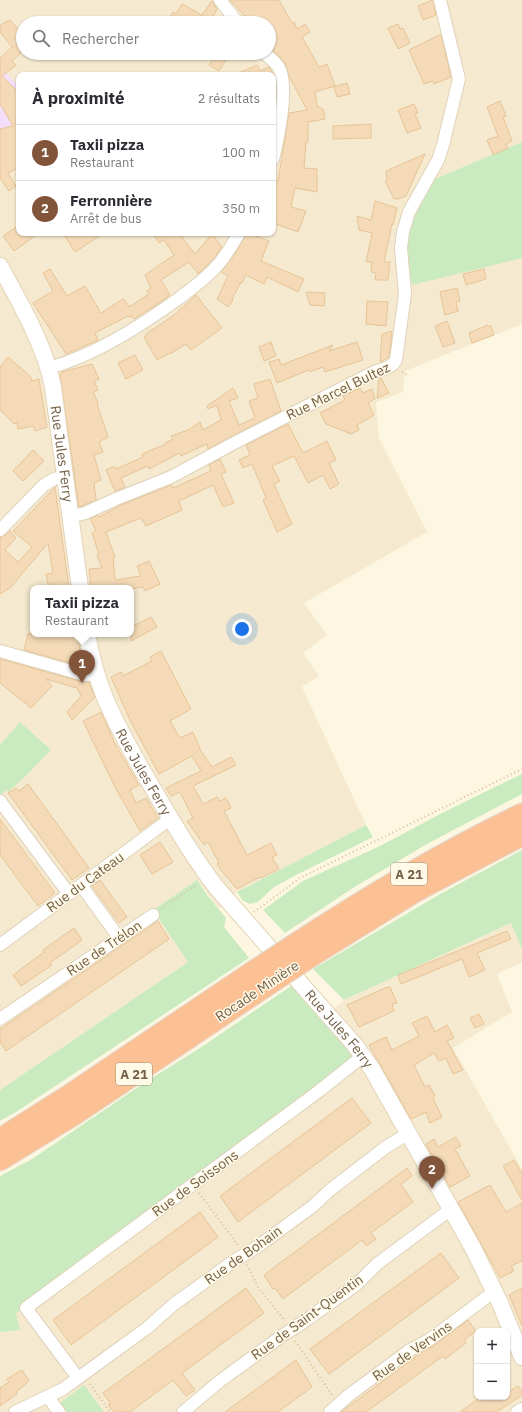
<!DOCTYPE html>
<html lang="fr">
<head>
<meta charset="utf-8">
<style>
	:root { --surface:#fff; --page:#f7f7f7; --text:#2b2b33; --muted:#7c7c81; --line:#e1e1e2; --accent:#825439 }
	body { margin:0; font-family:"IBM Plex Sans",sans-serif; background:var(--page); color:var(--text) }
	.controls { position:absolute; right:12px; bottom:12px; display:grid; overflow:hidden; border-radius:8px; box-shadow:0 1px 3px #0004 }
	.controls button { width:36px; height:36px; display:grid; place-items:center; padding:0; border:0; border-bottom:1px solid var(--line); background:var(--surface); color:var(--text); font:20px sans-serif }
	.you { position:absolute; left:242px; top:629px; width:14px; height:14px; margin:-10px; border:3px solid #fff; border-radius:50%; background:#1a73e8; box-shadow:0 0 0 6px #1a73e833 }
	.badge { display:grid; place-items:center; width:26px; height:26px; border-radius:50%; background:var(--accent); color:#fff; font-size:13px; font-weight:700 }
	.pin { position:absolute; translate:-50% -33px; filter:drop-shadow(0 1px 2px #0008) }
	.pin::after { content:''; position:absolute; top:21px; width:14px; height:12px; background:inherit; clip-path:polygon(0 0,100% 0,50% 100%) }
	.popup { position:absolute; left:30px; top:585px; width:104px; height:52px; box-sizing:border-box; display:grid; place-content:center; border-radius:8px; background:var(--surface); filter:drop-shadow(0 1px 3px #0005); font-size:13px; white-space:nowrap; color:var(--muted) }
	.popup b { font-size:15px; color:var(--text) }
	.popup::after { content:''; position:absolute; left:50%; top:100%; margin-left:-8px; border:8px solid transparent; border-top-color:var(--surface) }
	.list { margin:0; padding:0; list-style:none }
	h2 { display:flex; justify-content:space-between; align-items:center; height:52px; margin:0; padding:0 16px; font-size:17px }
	h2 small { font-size:13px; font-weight:400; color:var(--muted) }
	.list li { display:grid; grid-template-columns:26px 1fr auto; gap:12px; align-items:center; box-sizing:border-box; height:56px; padding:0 16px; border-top:1px solid var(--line) }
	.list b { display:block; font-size:15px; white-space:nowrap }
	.list p { margin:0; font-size:13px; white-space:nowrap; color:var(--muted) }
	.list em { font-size:13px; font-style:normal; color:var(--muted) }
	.icon { flex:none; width:22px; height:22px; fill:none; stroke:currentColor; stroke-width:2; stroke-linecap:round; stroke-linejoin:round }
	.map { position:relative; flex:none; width:522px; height:1412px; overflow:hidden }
	.search { position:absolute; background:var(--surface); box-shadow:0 1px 3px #0004; left:16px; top:16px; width:260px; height:44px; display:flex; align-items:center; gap:10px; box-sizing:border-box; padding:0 14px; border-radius:22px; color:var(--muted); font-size:15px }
	.panel { position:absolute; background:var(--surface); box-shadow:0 1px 3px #0004; left:16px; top:72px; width:260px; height:164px; border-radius:8px }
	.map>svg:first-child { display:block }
	.residential { fill:#f5eacf; fill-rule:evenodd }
	.education { fill:#f4def9 }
	.green { fill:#c9ebbf }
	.building { fill:#f4dab7; stroke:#e7c497 }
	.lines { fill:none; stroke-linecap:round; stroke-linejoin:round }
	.street-casing { stroke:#dfd2b9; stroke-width:14 }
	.secondary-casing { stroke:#e4d4b7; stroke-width:18 }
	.highway-casing { stroke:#e1dcd7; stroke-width:23 }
	.path { stroke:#d8be9b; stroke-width:2; stroke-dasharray:1 3; stroke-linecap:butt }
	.street { stroke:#fff; stroke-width:12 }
	.secondary { stroke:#fff; stroke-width:16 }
	.highway { stroke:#fbc194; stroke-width:21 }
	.highway-bridge-casing { stroke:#e1dcd7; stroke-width:23; stroke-linecap:butt }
	.highway-bridge { stroke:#fbc194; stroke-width:21 }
	.labels { text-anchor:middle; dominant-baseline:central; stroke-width:3; stroke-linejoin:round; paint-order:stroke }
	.shield { fill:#fffae8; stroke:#9e8e77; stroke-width:1 }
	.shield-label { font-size:13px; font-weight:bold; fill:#756047 }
	.street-label { font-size:14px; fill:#756047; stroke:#fffae8 }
</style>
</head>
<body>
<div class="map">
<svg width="522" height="1412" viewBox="0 0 522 1412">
	<rect width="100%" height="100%" fill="#fdf7e1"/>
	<path class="residential" d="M0,0H522V142L435,179L406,246L412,284L522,258V324L405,371L403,392L376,402L379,438L427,532L304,603L327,635L303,653L319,676L302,687L366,825L237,892L219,909L197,880L153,910L188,962L0,1090V796L6,790L8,792L24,778L51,750L20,722L0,745ZM23,23H269V53H23ZM19,75H273V233H19ZM33,588H131V634H33Z
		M511,923L522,949V962L497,974L512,1012L453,1048L522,1169V1412H0V1332L20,1330L15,1313L323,1018L344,1000ZM477,1331H507V1397H477Z"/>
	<path class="education" d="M0,67L19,86V155L0,148Z"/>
	<path class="green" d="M522,142V258L412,285L406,246L410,225L419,205L435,179Z
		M20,722L51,750L24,778L8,792L6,790L0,796V745Z
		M522,774V794L427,844L356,886L285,933L263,910L303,881L378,847L446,811Z
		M366,825L373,837L298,874L274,887L258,902L250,904L243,901L237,892Z
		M522,850V949L511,923L344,1000L313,969L442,893Z
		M197,880L207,895L226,918L224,927L249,958L16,1112L0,1121V1090L188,962L153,910Z
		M291,986L323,1018L354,1055L259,1132L16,1313L20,1330L0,1332V1176L32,1159L147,1081L200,1048Z
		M84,1385L104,1412H67L60,1403Z"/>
	<path class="building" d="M230,0H279L292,23L294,22L297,29L305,24L310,32L302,37L319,67L327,64L335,86L315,92L317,106L323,109L325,119L308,122V142H306L304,168L317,169V192L295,188L291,207L306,211L298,232L273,223V191L276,181H278L289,113L307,110L289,76L285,63L269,45V23H251Z
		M433,0L436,15L423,20L418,6Z
		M212,1L217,9L211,20L217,23H167L173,12L176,14L182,4L202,15Z
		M10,20L22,33L16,38L23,46V51L12,61L16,65L2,76L19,93V167L8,173L16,186L9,191L0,178V129L13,126L0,104V58L12,47L0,32V25Z
		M398,24L400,29L403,28L410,43L398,49L388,28Z
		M441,34L451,77L434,84L433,81L424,84L409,50Z
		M203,53H230L219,71L209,65L213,59Z
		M257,65L260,71L269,67L274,76L275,82L273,83V75H234Z
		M347,83L350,94L337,97L334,87Z
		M500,101L506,116L503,117L512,141L506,144L508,148L493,155L487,140L498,136L487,107Z
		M414,104L418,113L415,114L421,128L407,133L398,110Z
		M371,124V138L333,139V126Z
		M425,154L406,196L398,199H394L385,181L387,180L386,171Z
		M375,201L397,208L393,225L392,224L384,262H390L388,280H375L376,273L371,272L372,262H366L372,233L359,230L357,216L371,220Z
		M19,225V233H39L14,251L3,236Z
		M63,233H104L75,252Z
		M152,233H179L195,254L212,234L222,247L213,259L198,274L189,262L161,280L170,295L159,303L134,319L132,316L129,317L128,316L95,333L98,340L66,354L33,303L53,291L43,273L50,269L67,296L85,286L101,313L123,299L125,300L129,307L149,294L147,291L151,288L145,275L174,255L164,240L159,243Z
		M247,233L269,241L261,261L304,279L298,292L267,277L264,284L246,275L242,283L241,282L232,299L233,300L228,307L217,299L228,276L221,272L234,255Z
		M484,269L486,279L466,285L463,274Z
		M457,288L460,301L456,302L458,311L445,315L440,292Z
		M306,292L325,293L324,306L310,305Z
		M196,295L222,328L191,350L186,344L170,354V353L157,360L144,337L146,336V334L173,316Z
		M367,301L388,302L386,326L366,324Z
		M447,321L455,343L443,347L435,326Z
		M488,325V326H491L494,335L472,343L469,333Z
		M392,331L389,357L380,362L382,334Z
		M271,342L276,356L264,361L259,347Z
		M357,342L363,360L325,372L323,367L310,372L309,370L277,383L269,362L279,359L281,365L333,345L329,351Z
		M135,355L143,370L126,379L118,363Z
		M8,357L30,376L32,381L39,379L47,427L35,431L33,426L18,429L17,423L14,424L0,410V367Z
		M92,364L99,379L94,381L98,390L93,392L98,403L97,404L108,437L99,442L103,452L94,455L101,480L94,483L96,500L79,507L60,376L62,372Z
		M379,378H381L389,393L377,398Z
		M270,379L281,411L208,449L207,444L181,456L180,453L153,467L149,469L148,466L121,478L125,487L115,491L106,470L112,467H115L116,469L143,457L142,454L166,444L165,443L173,439L171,436L188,430L200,422L203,430L221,420L217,405L208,409L207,406L233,388L238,398L229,401L239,425L255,418L249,401L258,398L254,384Z
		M360,388L363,393L372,389L375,399L368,403L374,415L357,425L359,430L351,434L326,424L320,413L345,400L343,396Z
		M288,424L303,453L327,441L336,460L329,463L339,484L330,489L323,475L308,483L294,456L272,466L280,481L274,484L292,524L277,532L263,500L266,498L252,464L243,468L239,460L250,455L246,445Z
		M33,450L44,461L23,481L13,471Z
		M220,459L226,472L221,474L234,503L223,507L213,485L179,501L182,510L146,526L141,518L106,532L115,557L113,558L115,580L141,576L137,566L149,561L160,584L145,591L143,587L131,589L91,588L89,569L102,568L97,555L99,554L92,533L96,530L90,519L98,515L99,517L121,505L172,485L173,488L211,471L209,465Z
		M55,487L69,588H49L46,574L53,573L48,543L11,587L0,594V537L5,535L10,531L16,538L5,550L18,562L32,547L13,531Z
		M151,617L157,627L131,641V627Z
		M28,634H77L83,665L81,666L24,650Z
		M161,651L191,709L170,721L180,738L193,732L201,751L212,767L231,757L236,765L193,786L203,804L217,797L220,801L226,798L231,808L224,811L247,855L271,843L277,855L272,857L279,869L261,878L260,877L237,889L220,869L217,864L219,863L208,842L204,845L187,821L193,818L180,792L171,796L166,788L201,771L192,756L159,774L131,722L111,677L121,672L123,676L152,661L150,657Z
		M0,659L83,682H89L95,697L72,720L67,712L81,696L77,688L46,679L52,686L31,708L0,683Z
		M101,712L115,744L139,785L130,790L136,803L146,798L158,818L140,831L116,789L83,721Z
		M28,784L89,868L72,880L8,793L16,788L19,791Z
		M0,819L55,893L38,906L0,855Z
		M160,842L173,862L152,874L140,855Z
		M100,880L127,917L119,923L92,886Z
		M158,921L169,939L6,1051L0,1042V1029Z
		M74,928L82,940L50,963L52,965L21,986L13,975L44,952L43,950Z
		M507,931L511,939L477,953L485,970L469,977L462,959L401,984L398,975Z
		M390,987L397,1003L392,1004L394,1011L359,1027L347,1005L385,988Z
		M479,1014L484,1024L475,1028L470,1018Z
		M427,1016L435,1032L447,1025L454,1038L447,1041L463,1070L453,1074L446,1058L439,1061L434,1053L414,1065L425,1087L429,1085L435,1096L433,1098L442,1117L430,1123L426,1112L411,1119L369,1045L386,1037L392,1050L419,1036L412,1023Z
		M352,1098L371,1123L238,1222L220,1196Z
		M456,1137L461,1146L455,1149L470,1176L450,1187L426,1144L434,1139L438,1147Z
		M514,1160L522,1173V1200L503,1166Z
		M407,1168L412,1176L401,1184L413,1202L371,1233L376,1239L366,1246L362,1240L283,1299L275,1288L273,1289L264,1275Z
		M490,1185L506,1212L522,1203V1261L511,1266L514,1271L500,1278L458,1202Z
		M200,1212L218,1237L71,1345L53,1320Z
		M441,1253L459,1278L329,1374L310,1349Z
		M246,1288L264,1313L182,1373L195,1390L186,1396L173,1380L130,1412H114L108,1405L111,1404L103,1393Z
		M522,1288V1326L509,1295Z
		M468,1320L476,1331L464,1340L466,1343L445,1359L443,1356L366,1412H341L422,1352L433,1346Z
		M296,1360L312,1387L278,1412H225Z
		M22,1370L29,1381L20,1389L16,1392L17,1394L0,1406V1388L9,1382L7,1379Z
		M518,1386L522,1391V1395L497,1412H460L481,1397H507V1393Z"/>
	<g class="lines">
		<g class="street-casing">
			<path id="street" d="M220,0L238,23
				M264,53C269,57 274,61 278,66C290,83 278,139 273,159
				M49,368C95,355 139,327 178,299C190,290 204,280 215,268C225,258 232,245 239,233
				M70,517L85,513L116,499L171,477L238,441L374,372C382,369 392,368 396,360L405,294L401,248L403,232L409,212L438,160L443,145L459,79L440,0
				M0,530L44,485L54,479L65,476
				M0,651L85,675L96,674
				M0,801L69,894
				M81,885L119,938
				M0,945L170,819
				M0,1019L153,915
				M78,1378L26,1308L319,1091L363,1056
				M48,1397L59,1412
				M15,1412L63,1389L147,1328L174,1304L234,1261L257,1247L313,1206L330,1190L386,1147L409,1133
				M183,1412L220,1381L283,1335L296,1327L357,1284L377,1264L451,1209
				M330,1412L349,1395L410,1350L429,1340L495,1291
				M517,1412L522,1409"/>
		</g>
		<g class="secondary-casing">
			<g id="secondary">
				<path id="s1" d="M0,266C20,303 45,345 53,387L80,588"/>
				<path id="s2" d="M87,634C91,656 97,678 105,698C119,731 137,762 155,792C174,825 193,857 216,887L330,1017L354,1044L372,1069L473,1248L500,1303L522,1357"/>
			</g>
		</g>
		<g class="highway-casing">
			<path id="highway" d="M300,941C372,894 445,851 522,814
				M313,955L416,891L522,835
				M0,1139L68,1096L254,971
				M0,1160L75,1114L266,986"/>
		</g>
		<path class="path" d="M402,372L409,376
			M161,909L197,884
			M254,912L300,878L522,769
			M199,1193L238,1245
			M247,1265L258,1287L285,1321
			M295,1341L332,1395
			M90,1384L110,1412"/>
		<use href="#street" class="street"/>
		<use href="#secondary" class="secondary"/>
		<use href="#highway" class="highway"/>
		<g class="highway-bridge-casing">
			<path id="highway-bridge" d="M254,971L300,941
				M266,986L313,955"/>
		</g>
		<use href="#highway-bridge" class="highway-bridge"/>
	</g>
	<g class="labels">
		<g class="shield">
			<rect x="391" y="863" width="36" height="22" rx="3"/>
			<rect x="116" y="1063" width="36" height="22" rx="3"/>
		</g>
		<g class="shield-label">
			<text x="409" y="874">A 21</text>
			<text x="134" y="1074">A 21</text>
		</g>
		<g class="street-label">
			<text transform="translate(338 391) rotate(-26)">Rue Marcel Bultez</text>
			<text stroke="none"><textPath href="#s1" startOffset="200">Rue Jules Ferry</textPath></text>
			<text stroke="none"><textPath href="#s2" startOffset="150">Rue Jules Ferry</textPath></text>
			<text transform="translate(85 882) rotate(-36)">Rue du Cateau</text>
			<text transform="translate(104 948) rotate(-34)">Rue de Trélon</text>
			<text transform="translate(257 991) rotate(-34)">Rocade Minière</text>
			<text stroke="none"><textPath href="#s2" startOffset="474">Rue Jules Ferry</textPath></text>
			<text transform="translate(195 1183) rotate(-36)">Rue de Soissons</text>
			<text transform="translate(243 1255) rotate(-35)">Rue de Bohain</text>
			<text transform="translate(307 1317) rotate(-36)">Rue de Saint-Quentin</text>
			<text transform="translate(412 1351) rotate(-35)">Rue de Vervins</text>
		</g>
	</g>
</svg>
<div class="controls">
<button>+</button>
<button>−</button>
</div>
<div class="you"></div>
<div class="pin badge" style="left:82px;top:683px">1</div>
<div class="popup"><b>Taxii pizza</b>Restaurant</div>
<div class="pin badge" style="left:432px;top:1189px">2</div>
<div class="search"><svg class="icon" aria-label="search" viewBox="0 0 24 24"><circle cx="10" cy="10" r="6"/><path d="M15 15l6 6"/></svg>Rechercher</div>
<section class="panel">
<h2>À proximité<small>2 résultats</small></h2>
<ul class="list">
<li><span class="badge">1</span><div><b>Taxii pizza</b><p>Restaurant</p></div><em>100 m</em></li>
<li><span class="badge">2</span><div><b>Ferronnière</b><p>Arrêt de bus</p></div><em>350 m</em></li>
</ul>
</section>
</div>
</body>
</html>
